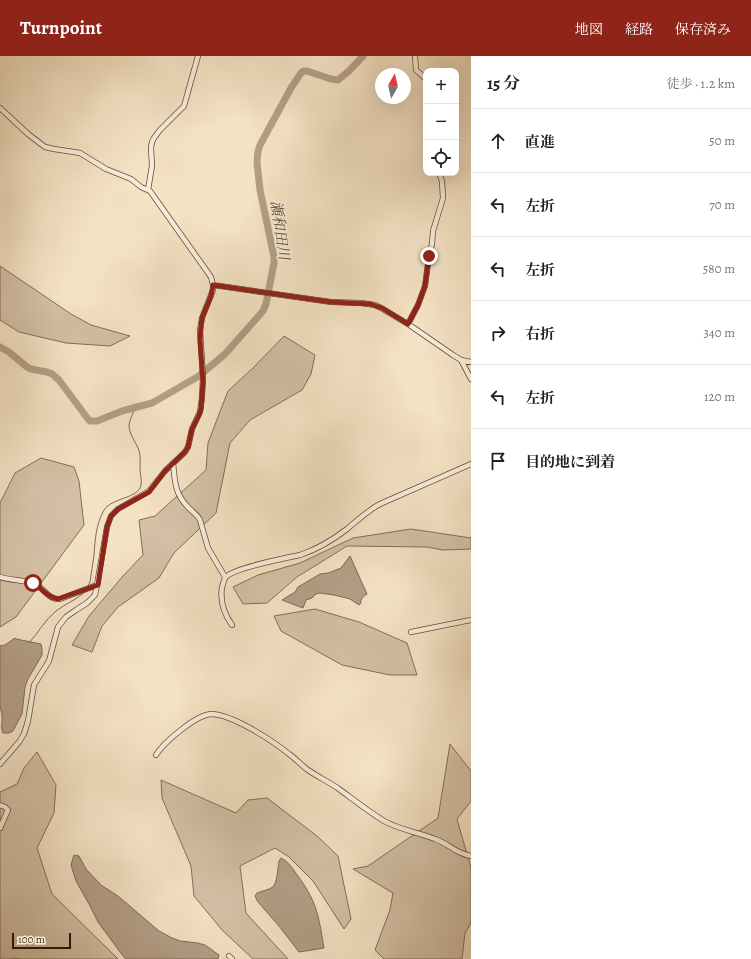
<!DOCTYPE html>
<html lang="ja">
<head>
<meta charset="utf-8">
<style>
	:root { --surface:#fff; --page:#f2f2f2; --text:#202124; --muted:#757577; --line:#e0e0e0; --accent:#8f2418 }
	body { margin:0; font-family:Alegreya,"Noto Serif JP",serif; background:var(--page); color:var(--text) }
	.controls { position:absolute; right:12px; top:12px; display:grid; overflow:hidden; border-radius:8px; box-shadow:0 4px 16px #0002 }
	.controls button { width:36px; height:36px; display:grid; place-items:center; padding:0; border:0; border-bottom:1px solid var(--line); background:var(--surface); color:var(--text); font:20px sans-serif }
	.compass { position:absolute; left:375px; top:12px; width:36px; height:36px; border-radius:50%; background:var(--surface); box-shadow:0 4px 16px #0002; rotate:8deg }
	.scale { position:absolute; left:12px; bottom:10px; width:59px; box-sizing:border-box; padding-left:4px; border:2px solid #341a0d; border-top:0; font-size:11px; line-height:14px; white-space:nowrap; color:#341a0d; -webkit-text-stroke:3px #f8ecd9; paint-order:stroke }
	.stop { position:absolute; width:12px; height:12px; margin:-9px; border:3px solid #8f2418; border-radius:50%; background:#fff }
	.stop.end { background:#8f2418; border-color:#fff; box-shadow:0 1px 4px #0008 }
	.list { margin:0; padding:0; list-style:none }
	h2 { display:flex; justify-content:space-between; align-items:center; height:52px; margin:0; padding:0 16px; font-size:17px }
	h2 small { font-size:13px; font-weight:400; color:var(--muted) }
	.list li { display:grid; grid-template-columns:26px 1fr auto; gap:12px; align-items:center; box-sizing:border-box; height:64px; padding:0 16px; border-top:1px solid var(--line) }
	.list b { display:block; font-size:15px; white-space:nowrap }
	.list em { font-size:13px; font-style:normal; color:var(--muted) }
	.icon { flex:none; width:22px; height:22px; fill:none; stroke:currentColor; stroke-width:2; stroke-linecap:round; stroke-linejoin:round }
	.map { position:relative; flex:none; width:471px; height:903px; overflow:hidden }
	header { display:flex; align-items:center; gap:24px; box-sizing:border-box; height:56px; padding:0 20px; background:var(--accent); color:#fff }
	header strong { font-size:19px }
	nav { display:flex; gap:22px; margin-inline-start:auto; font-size:14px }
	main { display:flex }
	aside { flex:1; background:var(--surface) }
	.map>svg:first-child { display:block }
	.green { fill:#d3c0a5; stroke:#846d59 }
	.water { fill:#b39e86; stroke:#806956 }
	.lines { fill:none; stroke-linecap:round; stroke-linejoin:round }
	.stream { stroke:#806956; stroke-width:1 }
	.river { stroke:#b39e86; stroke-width:7 }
	.minor-casing { stroke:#644c3b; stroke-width:6 }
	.minor { stroke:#f8ecd9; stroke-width:4.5 }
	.route { stroke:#8f2418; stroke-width:5 }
	.labels { text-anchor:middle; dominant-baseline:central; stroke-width:3; stroke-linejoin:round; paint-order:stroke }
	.water-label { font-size:15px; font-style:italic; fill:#674f3d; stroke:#f8ecd9 }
</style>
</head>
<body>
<header>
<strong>Turnpoint</strong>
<nav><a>地図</a><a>経路</a><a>保存済み</a></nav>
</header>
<main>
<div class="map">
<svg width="471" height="903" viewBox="0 0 471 903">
	<rect width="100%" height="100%" fill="#f4e2c4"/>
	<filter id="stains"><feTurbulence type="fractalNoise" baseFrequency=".005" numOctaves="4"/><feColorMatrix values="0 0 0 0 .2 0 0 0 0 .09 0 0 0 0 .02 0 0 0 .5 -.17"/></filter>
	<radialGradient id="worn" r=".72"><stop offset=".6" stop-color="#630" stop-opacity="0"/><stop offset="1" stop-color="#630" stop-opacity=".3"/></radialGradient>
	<path class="green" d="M0,210L71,258L91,269L130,280L110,290L66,287L19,276L0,264Z
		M284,280L315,299L311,318L302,334L250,364L230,387L216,457L174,497L159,522L118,551L102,570L92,596L72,589L89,560L123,520L143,499L139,464L155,460L206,414L208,387L228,335L253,312Z
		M41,402L74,411L79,425L84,469L16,561L0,571V447L15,417Z
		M411,473L471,482V493L443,494L427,491L347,490L297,521L267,547L243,548L233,531L258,519L300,507L353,482Z
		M315,553L359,566L407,587L417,619H390L342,609L281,575L274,560Z
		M450,688L471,715V745L457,763L471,812V867L465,877L462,903H384L375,894L390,854L393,837L353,813L368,810L438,762Z
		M37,696L56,729L54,757L37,792L52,838L118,903H21L12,902L11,903H0V736L17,728L24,712Z
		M161,724L236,757L248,744L267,742L317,780L338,800L351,863L344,873L313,825L289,801L275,792L240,810L246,857L288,903H253L222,874L194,840L191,810L162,742Z"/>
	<path class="water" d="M350,500L367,538C364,540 360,543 361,547L359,549L350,543L334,539L320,537L316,538L312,542L306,544L303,552L282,544L295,536L298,531L320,518L328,517L341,512Z
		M15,582L16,583L41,588L42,593V599L28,623L25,631L22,658L13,675L9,677H3C0,670 3,667 2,659C2,658 1,654 0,652V590L5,589Z
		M74,799L79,800L86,813L101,829L118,840L159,875L172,882L180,885L198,887L205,889L219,899L218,903H126L123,900L98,866L89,848L76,825L71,809Z
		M281,802C289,806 293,813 298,820C303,827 307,833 311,841C319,857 321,875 324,892L299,896L279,870L258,846L255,840L257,837C262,835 268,834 273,831C277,827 278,811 279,805Z"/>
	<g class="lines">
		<path class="stream" d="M88,530L90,526C91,517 93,508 94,499C95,484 96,468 104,454C113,441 138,443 141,429C142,424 140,418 140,413C140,406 141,399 138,392C135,385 129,378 129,369C130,363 133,357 135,352
			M29,587C38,577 45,564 56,555C65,548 76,544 85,536"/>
		<path class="river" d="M0,291L9,296L27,311L31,313L47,316L52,318L59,324L88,363L90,365H97L122,355L152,347L199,320L225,298L263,255L266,248L274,207V201L260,134L257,107L258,95L260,89L291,32L301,17L304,15H307L331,23L338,24L349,15L363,0"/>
		<g class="minor-casing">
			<path id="minor" d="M415,0L416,14L426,23
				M0,52L28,78L45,91L54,93L80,97L106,113L131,123L141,131L150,135L211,221L213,229V234L202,262L200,274L203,321L202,342L200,356L192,373L188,391L185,396L165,415L149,435L118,453L111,460L107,471L97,529L95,539L87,547L76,554L66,561L58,571L49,605L34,629L28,665L24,678L19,686L0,708
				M148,134L152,110L151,92L152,86L154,82L160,74L184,50L198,0
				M213,229L331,246L361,247L375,249L381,252L408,268L453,299L461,304L471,306
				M408,268L418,249L425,230L429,200L432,188L433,175L443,142L442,125L439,117
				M461,304L471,323
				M173,407C175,424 174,436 187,450C191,455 197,458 200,464L208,492L225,521
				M0,521C12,525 26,523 37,529C45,534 49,544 60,543L97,529
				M232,569C224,558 220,544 222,531C223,528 224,524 225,522C232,512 286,502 300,499C315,494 334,483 347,473C358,464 367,455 380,448L471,408
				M411,576L471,564
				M156,699C164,686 196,659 211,658C232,658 273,685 289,698C296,703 301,709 308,714C318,721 329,726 339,733C354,744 368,755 384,765C400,774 418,776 435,783C444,786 451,792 459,796C463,798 467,799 471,800
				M0,749L5,751L8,754L0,772
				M229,900L232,903"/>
		</g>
		<use href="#minor" class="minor"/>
	</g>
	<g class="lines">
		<path class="route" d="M33,527C42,532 48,542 58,543L98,529L107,471L111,460L118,453L149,436L165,415L185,396L188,391L192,373L199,359L201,353L203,326L200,284L201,270L202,262L211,240L213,229L331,246L370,248L382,252L408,268L418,249L425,230L429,200"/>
	</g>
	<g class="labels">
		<g class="water-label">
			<text transform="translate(280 174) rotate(82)">瀬和田川</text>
		</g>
	</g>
	<rect width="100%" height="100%" filter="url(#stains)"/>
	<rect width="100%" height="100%" fill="url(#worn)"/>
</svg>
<div class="controls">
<button>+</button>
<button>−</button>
<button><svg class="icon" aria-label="locate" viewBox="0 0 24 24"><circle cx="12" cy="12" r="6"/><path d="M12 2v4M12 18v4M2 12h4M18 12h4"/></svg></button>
</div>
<svg class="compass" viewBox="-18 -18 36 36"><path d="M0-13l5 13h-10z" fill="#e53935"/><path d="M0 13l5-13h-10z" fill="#757577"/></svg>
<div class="scale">100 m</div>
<div class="stop" style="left:33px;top:527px"></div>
<div class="stop end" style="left:429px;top:200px"></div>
</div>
<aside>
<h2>15 分<small>徒歩 · 1.2 km</small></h2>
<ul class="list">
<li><svg class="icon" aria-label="ahead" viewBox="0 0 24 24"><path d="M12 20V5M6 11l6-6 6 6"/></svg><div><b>直進</b></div><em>50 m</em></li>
<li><svg class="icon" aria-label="left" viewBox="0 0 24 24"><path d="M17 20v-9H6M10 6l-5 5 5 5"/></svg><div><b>左折</b></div><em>70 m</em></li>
<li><svg class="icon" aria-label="left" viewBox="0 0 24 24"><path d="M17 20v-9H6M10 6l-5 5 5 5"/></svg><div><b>左折</b></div><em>580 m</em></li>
<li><svg class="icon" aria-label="right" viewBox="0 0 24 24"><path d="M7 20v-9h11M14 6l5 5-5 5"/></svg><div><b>右折</b></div><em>340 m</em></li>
<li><svg class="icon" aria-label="left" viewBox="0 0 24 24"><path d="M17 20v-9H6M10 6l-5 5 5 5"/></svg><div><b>左折</b></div><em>120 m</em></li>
<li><svg class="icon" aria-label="arrive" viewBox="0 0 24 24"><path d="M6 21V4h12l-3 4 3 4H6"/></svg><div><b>目的地に到着</b></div></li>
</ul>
</aside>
</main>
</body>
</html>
